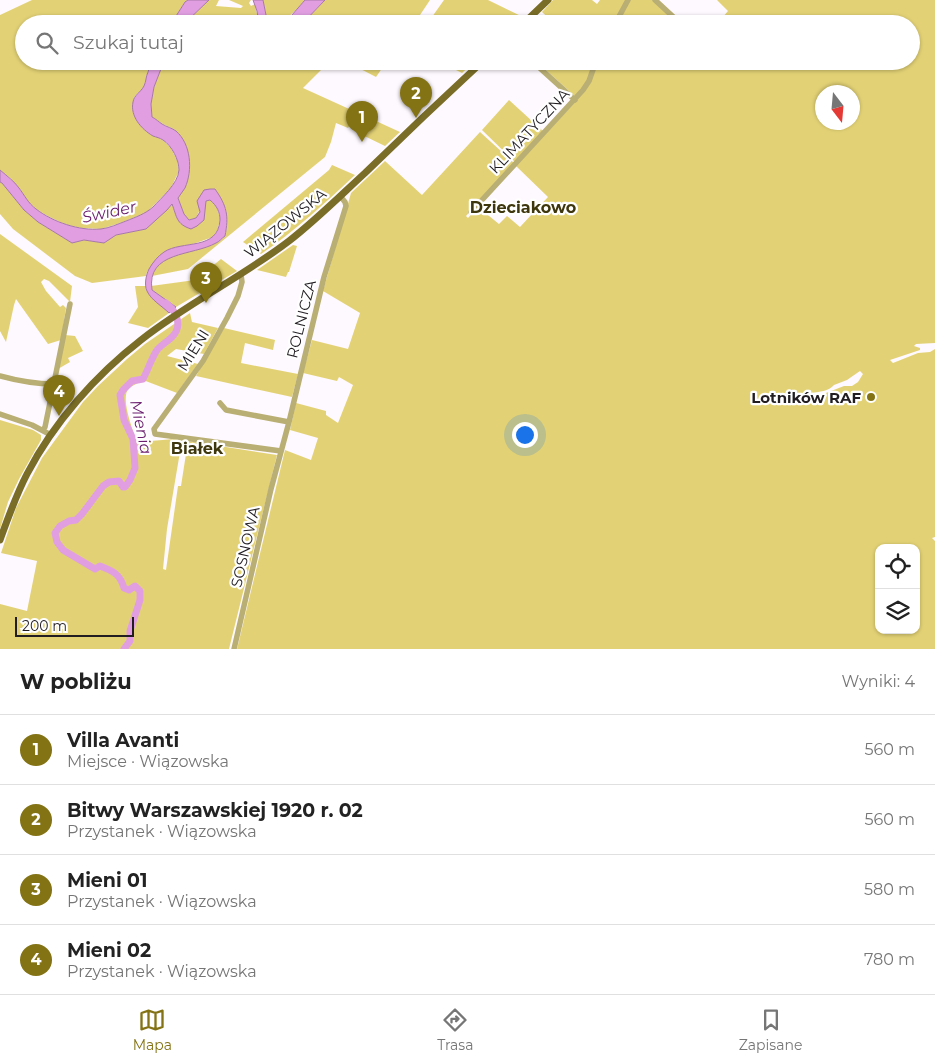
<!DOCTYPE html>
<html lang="pl">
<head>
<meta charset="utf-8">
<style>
	:root { --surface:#fff; --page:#f6f6f6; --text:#222; --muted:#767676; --line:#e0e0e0; --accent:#837315 }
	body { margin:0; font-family:Montserrat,sans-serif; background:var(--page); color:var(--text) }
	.controls { position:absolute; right:15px; bottom:15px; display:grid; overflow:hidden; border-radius:10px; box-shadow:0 1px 4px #0004 }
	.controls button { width:45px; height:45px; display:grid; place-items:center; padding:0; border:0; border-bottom:1px solid var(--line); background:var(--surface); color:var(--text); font:25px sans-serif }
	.compass { position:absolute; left:815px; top:85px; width:45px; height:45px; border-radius:50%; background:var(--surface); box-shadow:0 1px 4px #0004; rotate:164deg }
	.scale { position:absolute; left:15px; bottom:12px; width:119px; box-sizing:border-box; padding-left:5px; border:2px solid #211d21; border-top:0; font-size:14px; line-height:18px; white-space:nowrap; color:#211d21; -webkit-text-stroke:4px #fff; paint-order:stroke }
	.you { position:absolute; left:524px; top:434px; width:18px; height:18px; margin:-12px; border:4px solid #fff; border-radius:50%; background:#1a73e8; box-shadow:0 0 0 8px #1a73e833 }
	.badge { display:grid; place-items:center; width:32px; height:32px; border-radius:50%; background:var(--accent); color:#fff; font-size:16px; font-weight:700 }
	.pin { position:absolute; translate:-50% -41px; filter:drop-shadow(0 1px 2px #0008) }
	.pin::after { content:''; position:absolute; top:26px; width:18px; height:15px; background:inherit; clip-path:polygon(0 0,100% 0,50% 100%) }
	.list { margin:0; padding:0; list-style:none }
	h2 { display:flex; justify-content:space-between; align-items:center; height:65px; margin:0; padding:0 20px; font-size:21px }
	h2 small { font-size:16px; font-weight:400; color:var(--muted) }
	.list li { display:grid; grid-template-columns:32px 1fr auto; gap:15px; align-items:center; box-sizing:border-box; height:70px; padding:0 20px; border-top:1px solid var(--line) }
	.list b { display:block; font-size:19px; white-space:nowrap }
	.list p { margin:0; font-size:16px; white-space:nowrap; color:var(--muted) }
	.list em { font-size:16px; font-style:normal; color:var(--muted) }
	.icon { flex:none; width:28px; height:28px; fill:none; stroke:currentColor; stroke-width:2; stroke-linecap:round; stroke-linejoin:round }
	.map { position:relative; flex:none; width:935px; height:649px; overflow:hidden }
	.search { position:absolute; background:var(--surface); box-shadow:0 1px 4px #0004; left:15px; right:15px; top:15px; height:55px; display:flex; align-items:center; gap:12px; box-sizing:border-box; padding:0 18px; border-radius:28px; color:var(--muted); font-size:19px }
	.sheet { height:345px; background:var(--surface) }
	nav { display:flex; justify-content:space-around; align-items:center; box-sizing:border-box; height:70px; border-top:1px solid var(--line); background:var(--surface); font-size:14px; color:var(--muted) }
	nav a { display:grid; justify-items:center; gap:2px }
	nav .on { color:var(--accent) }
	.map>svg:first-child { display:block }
	.green { fill:#e3d275; fill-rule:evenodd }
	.water { fill:#e19fe1; stroke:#a778a7 }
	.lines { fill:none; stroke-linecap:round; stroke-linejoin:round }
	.river { stroke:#e19fe1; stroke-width:7 }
	.minor { stroke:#b9ae73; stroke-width:5.5 }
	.major { stroke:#796d28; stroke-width:7 }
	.poi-dot { fill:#837315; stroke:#fff; stroke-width:2 }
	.labels { text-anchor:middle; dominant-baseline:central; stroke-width:4.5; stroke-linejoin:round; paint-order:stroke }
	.street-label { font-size:15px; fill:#211d21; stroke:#fff }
	.poi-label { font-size:15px; font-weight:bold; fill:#211d21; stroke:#fff; text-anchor:end }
	.neighbourhood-label { font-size:16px; font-weight:bold; fill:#3e360c; stroke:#fff }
	.water-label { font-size:16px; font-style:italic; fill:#6c206f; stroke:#fff }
</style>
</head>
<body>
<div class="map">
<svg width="935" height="649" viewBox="0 0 935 649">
	<rect width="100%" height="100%" fill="#fef9fe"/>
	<path class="green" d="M32,0H188L185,2L171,24H24V61H153L148,71L144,87L135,96L133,102V113L153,135L164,141L171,148L177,160L179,171L171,188L146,213L120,223L101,229L81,228L67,225L49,217L36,209L27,201L20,189L10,178L0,170V15Z
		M209,0H219L216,6L241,8L243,6L229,0H251L249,3L251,6L255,4L259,24H184Z
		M263,0H305C295,12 286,21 270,24L266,15Z
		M325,0H430L414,24H302Z
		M444,0H488L523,17L515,24H473L455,15L450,24H427Z
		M553,0H592L597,4L600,0H653L680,24H555L542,12Z
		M717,0H935V343L916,344L914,346L920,348V350L890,360L893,363L918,353L930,352L935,349V537L932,538L935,541V649H237L285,450L311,460L318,438L290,430L296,403L326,411V415L338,423L353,385L339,377L337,381L303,373L312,340L348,349L360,313L323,291L351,193L385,161L422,195L480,132L514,163L466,216L468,218L478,207L499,224L507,216L520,227L548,197L516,166L578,99L536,61H911V24H717L728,11ZM822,92H852V122H822ZM860,371L863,374L858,382L852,386H844L813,398L810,396L811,393C819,392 829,391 834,385L847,380ZM879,548H916V630H879Z
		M164,61H330L303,88L358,113L348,128L336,123L331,142L325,157L188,269L152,276C161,250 197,254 216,243C219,242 223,238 225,236L227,227L226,209L210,189L196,218L188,220L184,214L178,198L185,186L175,130L161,123L152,117L151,104L154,87Z
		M345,61H387L376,77Z
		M438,61H475L462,73Z
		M509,100L543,131L515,162L482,130Z
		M365,116L400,132L385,146L354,131Z
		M332,165L355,175C325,203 295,231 261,254L243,242L329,170Z
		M0,182L2,183L24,210L38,222L72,243L84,240L104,243L116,235L146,229L172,203L190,229L206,201L210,200L215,204L218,210L220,219L218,229L213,237L193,244L178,247L147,272L146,276L92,283L75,276L13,229L0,214Z
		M0,234L72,286L70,302L49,281L44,279L41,282L46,291L60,307L63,305L66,308L61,340L48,344L16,299L14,305L6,342L0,331Z
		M293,245L297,246L289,272H288L286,277L257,270Z
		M221,259L237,271L176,307L152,290L151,286L195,280Z
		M135,286H146L147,291L169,313L148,328L128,323L138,307Z
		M190,313L192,322L218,328L204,354L176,349L167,356L198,364L177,393L143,380C139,383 133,385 129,388C120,398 132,426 135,438H139V442L174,439L182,440L167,529L163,569L166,570L178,486H181L188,441L277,455L229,649H0V604L27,611L37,561L1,553L16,508L42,458L83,402L98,386L127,359L145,344Z
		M224,328L275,340L273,350L245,343L241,363L298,374L292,397L196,376Z
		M65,335L75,336L83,351L68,358L70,362L58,369Z
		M0,420L33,430L41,435V440L19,479L8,502L0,529Z"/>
	<path class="water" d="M188,0H209L184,24H171L185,2Z
		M253,0H263L266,15L271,24H259L257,11Z
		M305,0H325L302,24H284Z
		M153,61H164L154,87L151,104L152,117C156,119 159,122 162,124C167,127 172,128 176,131C191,144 193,170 185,188C183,191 180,195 178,198L184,214L189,220L196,218L200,212L197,201L204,190L210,189H215C227,206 229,216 225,236C222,238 219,242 216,243C193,256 146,251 152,290L176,307L169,313C162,306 151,300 147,291C144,285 146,275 149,269C153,262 158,256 164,252C182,240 218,251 220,220C220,212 217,206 210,200L206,201L204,220L197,226L191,229C176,224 177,217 172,204L167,210L146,229L116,235L104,243L84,240L72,243L38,222L24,210L2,183L0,182V170C7,176 14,181 19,188C25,196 28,203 36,209C53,222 79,231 101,229C109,228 118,224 126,221C136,217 145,214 153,207C161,198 178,184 179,170C179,160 172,146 163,140C160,138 156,137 153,136C141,129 130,116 133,102C134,95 141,92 144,86C146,82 146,76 148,72C149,68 151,65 153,61Z"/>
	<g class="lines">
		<path class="river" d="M124,649L130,641V631L140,600V591L135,586L129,590L124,588C120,574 113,571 100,566L95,569L63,550L57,542L55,533L60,526L69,521L76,520L82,514L103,486L109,482L119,481L123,487H125L130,480L135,468L134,453L133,439L124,420L120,395L123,390L132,381L143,379C148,370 151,359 157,350C161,345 167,342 172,337C183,326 177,312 166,303"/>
		<path class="minor" d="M655,0L681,24
			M615,24L628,0
			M532,61L575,100
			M471,212L583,90L589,81L596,61
			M241,275L242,282L238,296L227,318L203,361L154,429L155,434L281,451
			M0,376C18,381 35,384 54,384
			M220,403L226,410L289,422
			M0,414L32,425L51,435
			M43,430L45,427L70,304
			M234,649L271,489L289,422L324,277L346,206L345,202L340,196"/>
		<path class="major" d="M523,24L548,0
			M0,540C8,518 16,495 27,474C54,422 96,375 141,340C188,303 242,277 289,241C316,220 340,196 365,173C404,135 443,98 483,61"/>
	</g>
	<circle class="poi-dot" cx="871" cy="397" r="5"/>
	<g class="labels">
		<g class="street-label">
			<text transform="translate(529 131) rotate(-47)">KLIMATYCZNA</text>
			<text transform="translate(285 223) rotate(-39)">WIĄZOWSKA</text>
			<text transform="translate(301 319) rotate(-76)">ROLNICZA</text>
			<text transform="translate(193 350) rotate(-58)">MIENI</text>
			<text transform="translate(245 547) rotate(-77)">SOSNOWA</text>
		</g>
		<g class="poi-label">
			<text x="861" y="397">Lotników RAF</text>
		</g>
		<g class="neighbourhood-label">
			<text x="523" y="207">Dzieciakowo</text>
			<text x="197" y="448">Białek</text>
		</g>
		<g class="water-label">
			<text transform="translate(109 212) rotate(-12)">Świder</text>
			<text transform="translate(141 427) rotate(78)">Mienia</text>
		</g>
	</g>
</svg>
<div class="controls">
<button><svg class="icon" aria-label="locate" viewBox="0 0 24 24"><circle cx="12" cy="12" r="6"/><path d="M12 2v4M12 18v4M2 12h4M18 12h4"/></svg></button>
<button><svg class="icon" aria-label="layers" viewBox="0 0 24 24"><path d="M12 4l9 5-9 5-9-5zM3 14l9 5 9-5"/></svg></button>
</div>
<svg class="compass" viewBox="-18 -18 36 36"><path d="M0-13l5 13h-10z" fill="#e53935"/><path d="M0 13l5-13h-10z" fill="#767676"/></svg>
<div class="scale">200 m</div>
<div class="you"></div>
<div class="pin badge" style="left:362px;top:142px">1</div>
<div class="pin badge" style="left:416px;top:118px">2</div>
<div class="pin badge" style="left:206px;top:303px">3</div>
<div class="pin badge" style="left:59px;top:416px">4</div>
<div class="search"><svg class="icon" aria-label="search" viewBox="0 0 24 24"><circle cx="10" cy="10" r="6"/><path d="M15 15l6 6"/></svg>Szukaj tutaj</div>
</div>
<section class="sheet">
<h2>W pobliżu<small>Wyniki: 4</small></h2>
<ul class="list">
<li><span class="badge">1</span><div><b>Villa Avanti</b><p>Miejsce · Wiązowska</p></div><em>560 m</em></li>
<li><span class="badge">2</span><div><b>Bitwy Warszawskiej 1920 r. 02</b><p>Przystanek · Wiązowska</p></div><em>560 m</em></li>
<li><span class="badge">3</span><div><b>Mieni 01</b><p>Przystanek · Wiązowska</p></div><em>580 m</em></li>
<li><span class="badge">4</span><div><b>Mieni 02</b><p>Przystanek · Wiązowska</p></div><em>780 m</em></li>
</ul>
</section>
<nav>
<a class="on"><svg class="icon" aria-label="map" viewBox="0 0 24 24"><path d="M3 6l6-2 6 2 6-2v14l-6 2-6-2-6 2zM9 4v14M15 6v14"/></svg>Mapa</a>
<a><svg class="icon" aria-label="directions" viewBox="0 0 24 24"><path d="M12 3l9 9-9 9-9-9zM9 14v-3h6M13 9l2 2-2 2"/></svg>Trasa</a>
<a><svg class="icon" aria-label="saved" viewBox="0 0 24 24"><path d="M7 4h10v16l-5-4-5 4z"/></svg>Zapisane</a>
</nav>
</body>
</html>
